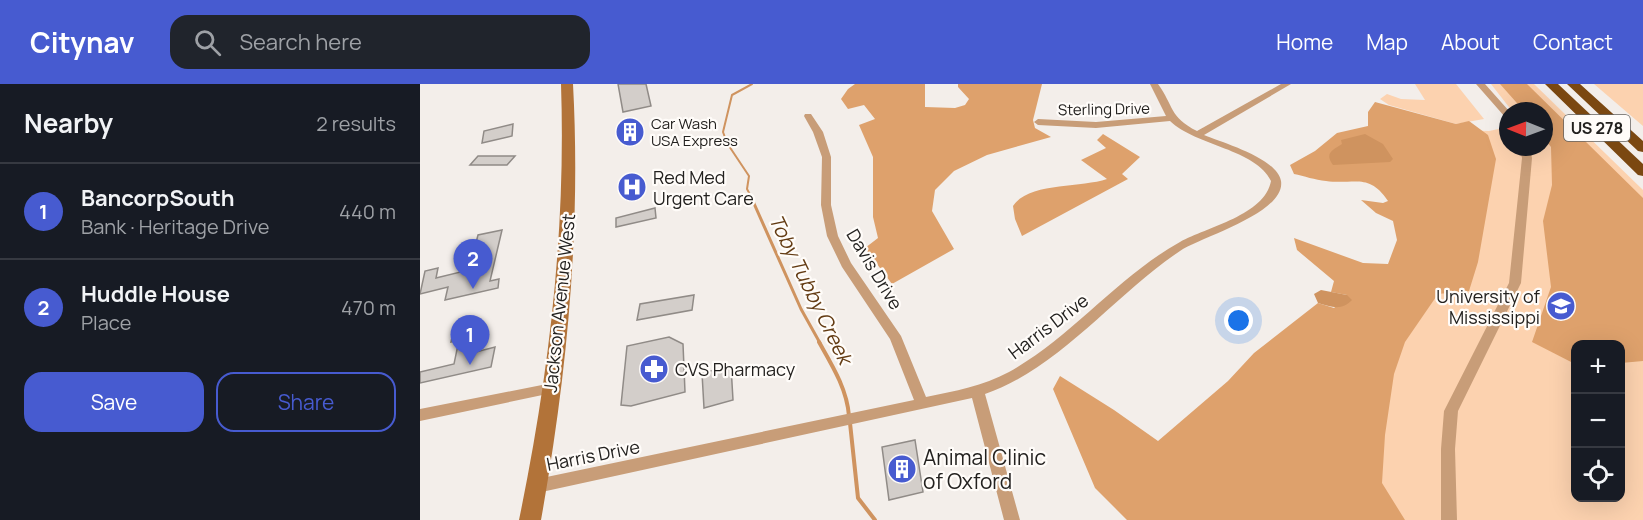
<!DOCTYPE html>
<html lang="en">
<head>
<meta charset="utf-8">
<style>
	:root { --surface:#171b24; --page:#20242c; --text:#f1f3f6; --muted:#9ea1a6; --line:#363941; --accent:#475bd0 }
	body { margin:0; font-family:Manrope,sans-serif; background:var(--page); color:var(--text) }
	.controls { position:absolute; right:18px; bottom:18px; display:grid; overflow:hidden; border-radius:12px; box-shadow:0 6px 24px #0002 }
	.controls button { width:54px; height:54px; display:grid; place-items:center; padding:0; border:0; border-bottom:2px solid var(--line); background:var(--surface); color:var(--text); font:30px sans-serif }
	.compass { position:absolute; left:1079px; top:18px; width:54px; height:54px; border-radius:50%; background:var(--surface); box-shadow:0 6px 24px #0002; rotate:271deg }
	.you { position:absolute; left:819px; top:237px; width:21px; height:21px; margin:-15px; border:4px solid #fff; border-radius:50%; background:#1a73e8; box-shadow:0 0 0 9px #1a73e833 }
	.badge { display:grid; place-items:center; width:39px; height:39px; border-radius:50%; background:var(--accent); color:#fff; font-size:20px; font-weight:700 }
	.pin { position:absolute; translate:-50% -50px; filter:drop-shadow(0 2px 3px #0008) }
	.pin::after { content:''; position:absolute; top:32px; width:21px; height:18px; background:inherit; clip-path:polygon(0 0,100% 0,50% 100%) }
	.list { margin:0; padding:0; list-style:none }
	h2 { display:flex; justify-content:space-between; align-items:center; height:78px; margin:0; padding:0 24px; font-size:26px }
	h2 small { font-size:20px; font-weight:400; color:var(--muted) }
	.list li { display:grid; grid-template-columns:39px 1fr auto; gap:18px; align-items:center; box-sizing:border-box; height:96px; padding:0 24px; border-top:2px solid var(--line) }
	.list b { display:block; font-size:22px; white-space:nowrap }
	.list p { margin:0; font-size:20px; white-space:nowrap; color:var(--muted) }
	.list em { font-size:20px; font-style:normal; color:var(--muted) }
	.actions { display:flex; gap:12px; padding:18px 24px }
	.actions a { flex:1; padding:14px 0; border:2px solid var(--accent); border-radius:18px; text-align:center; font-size:21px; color:var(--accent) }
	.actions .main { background:var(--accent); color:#fff }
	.icon { flex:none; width:33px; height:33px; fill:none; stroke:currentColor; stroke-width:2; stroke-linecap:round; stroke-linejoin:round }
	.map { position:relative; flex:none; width:1223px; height:436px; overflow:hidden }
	header { display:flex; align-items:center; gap:36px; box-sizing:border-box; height:84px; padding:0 30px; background:var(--accent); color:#fff }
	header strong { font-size:28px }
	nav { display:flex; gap:33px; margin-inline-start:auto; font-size:21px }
	.search { width:420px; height:54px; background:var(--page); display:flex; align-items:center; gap:15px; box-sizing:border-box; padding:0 21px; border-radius:18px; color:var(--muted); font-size:22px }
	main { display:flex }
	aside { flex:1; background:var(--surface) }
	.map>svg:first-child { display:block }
	.green { fill:#fcd2af; fill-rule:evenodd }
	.forest { fill:#dea16c }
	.water { fill:#cf935f }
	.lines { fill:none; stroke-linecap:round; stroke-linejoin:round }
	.stream-far2 { stroke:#cf935f; stroke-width:2 }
	.stream-far1 { stroke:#cf935f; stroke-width:3 }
	.stream { stroke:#cf935f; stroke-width:4 }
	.building { fill:#d3ceca; stroke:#908b87; stroke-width:1.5 }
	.street { fill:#c89d78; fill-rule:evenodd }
	.secondary { fill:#b27339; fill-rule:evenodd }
	.highway { fill:#7b4811; fill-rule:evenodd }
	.labels { text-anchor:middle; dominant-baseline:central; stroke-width:4.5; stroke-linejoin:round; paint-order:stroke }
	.far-street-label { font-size:15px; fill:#23211f; stroke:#fffcf9 }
	.far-poi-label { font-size:15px; fill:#23211f; stroke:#fffcf9; text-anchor:start }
	.shield { fill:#fffcf9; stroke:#656360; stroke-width:1.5 }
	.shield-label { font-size:16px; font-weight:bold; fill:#23211f }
	.poi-label { font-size:18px; fill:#23211f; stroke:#fffcf9; text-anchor:start }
	.street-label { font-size:18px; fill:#23211f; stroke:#fffcf9 }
	.water-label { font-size:20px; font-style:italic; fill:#633b13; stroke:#fffcf9 }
	.near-poi-label { font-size:21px; fill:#23211f; stroke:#fffcf9; text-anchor:start }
</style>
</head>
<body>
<header>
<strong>Citynav</strong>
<div class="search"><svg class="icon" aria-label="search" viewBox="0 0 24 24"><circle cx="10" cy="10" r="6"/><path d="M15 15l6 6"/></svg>Search here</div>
<nav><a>Home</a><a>Map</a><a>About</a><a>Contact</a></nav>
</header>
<main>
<aside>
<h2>Nearby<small>2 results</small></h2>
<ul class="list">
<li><span class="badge">1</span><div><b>BancorpSouth</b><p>Bank · Heritage Drive</p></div><em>440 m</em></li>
<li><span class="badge">2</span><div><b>Huddle House</b><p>Place</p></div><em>470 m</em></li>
</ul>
<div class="actions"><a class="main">Save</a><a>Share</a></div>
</aside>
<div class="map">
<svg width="1223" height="436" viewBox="0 0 1223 436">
	<rect width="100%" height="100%" fill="#f3eeea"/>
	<path class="green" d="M995,0H1036L1064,35L1036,40L969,21L960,15L967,10L981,15L1005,16Z
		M1071,0H1114L1223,106V436H780L1003,181L993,45L1069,47L1088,43V63H1124V27H1092ZM1156,260H1200V414H1156Z
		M1174,0H1223V42Z"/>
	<path class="forest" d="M435,0H505V23L535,24L545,21L549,15L538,3V0H622L613,36L615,44L631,53L567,71L534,87L515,106L512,127L534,165L472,200L445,164L458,154L453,133V73L439,41L455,35L444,21L428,25L421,15L428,5Z
		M1080,0H1107L1223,114V277L1201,279L1200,260H1156L1155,280L1112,258L1131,203L1123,137L1132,101L1131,63L1124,54V27H1104Z
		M955,18L1036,40L1049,37L1068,51L1076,75L1058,178L1049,207L1018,210L985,258L974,290L965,351L962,399L985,436H707L675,404L633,305L640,292L694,326L738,357L808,297L834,269L898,219L914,224L927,211L911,208L914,197L877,166L874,154L943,179L968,180L977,156L973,137L956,129L941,116L963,119L968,117C949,88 934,101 906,97C895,96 884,92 874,90L870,81L895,67L917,49L948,42V28Z
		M683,50L720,73L702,90L708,95L602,152L595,135L593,122C609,98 661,104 687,95L661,76L686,64L677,56Z"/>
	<path class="water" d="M945,50L963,60L973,75L970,78L913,81C904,69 913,66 922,60L921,56Z
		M901,206L927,211L932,216C922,227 911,223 898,219L894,210Z"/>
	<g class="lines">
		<path class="stream-far2" d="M332,0L312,11L303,48L307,59L329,92L327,105L333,116"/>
		<path class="stream-far1" d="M332,115L381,225L400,259"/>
		<path class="stream" d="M399,258C412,281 427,305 429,332
			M430,339L438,414L455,436"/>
	</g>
	<path class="building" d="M198,0H226L231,22L203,28Z
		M93,40L92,52L62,59L64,47Z
		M58,72H95L87,81H50Z
		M235,124L236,134L196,143V134Z
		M82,146L70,197L79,195L78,204L25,216L28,203L0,210L5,187L18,184L16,194L49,186L58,151Z
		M274,211L272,226L217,236L220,220Z
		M62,240L56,268L75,263L71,283L0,299V288L34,280L39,256L31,258L33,248Z
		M249,253L263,260L265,308L211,322L201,321L207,262Z
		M311,282L313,316L284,324L282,289Z
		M495,356L503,408L469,416L462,363Z"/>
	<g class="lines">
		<path class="street" d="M730,0H738C754,22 749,33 777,47L861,0H871L784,51C803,59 857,74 861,97C866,129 781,153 760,167C694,211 640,284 565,310L600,436H584L552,314L117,409L112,407L109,402L112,397L117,395L494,316L470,255L422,183L407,152L401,121L402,73L393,48L384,32L385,30H391L403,48L411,73V121L418,152L431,179L481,252L506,313C535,307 563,302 589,288C652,253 697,193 760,158C787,143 845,131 851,97C836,65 776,62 750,37L676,44L618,41L614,38L618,35L676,38L746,32Z
			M1056,0H1065L1089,27L1088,34L1085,33Z
			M1099,63H1109L1112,74L1101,199L1038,327L1035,365L1037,436H1021V365L1024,327L1089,199L1102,74Z
			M132,299L137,300L139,304L137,308L132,309L0,337V325Z"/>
		<path class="secondary" d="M141,0H153C161,147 147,291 121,436H99C129,291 146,148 141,0Z"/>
		<path class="highway" d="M1125,0H1138L1223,80V92L1218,91Z
			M1147,0H1160L1223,57V68L1218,67Z"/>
	</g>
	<defs>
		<g id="building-disc" transform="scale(1.5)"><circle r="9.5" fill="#475bd0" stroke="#fffcf9"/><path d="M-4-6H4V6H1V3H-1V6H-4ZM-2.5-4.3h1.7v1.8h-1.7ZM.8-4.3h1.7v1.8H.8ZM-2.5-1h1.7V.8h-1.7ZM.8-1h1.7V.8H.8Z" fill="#fff"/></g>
		<g id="hospital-disc" transform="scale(1.5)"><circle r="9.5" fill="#475bd0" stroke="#fffcf9"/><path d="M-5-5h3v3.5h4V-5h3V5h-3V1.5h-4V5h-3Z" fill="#fff"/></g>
		<g id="university-disc" transform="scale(1.5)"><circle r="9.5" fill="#475bd0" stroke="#fffcf9"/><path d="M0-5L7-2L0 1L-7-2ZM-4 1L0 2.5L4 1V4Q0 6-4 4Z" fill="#fff"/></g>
		<g id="pharmacy-disc" transform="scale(1.5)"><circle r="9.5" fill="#475bd0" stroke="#fffcf9"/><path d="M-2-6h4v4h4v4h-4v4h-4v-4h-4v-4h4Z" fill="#fff"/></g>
	</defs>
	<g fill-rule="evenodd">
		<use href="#building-disc" x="210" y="48"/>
		<use href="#hospital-disc" x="212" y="103"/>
		<use href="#university-disc" x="1141" y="222"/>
		<use href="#pharmacy-disc" x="234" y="285"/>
		<use href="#building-disc" x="482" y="385"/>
	</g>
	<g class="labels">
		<g class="far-street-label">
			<text transform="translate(684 25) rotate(-1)">Sterling Drive</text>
		</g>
		<g class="far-poi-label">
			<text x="231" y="39">Car Wash<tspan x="231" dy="17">USA Express</tspan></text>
		</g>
		<rect class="shield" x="1144" y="31" width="66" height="26" rx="4.5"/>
		<g class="shield-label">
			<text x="1177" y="44">US 278</text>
		</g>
		<g class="poi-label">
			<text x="233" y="93">Red Med<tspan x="233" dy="21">Urgent Care</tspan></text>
			<text x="1120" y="212" text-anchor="end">University of<tspan x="1120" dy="21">Mississippi</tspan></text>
			<text x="255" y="285">CVS Pharmacy</text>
		</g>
		<g class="street-label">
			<text transform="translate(455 185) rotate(59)">Davis Drive</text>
			<text transform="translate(139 219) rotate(-84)">Jackson Avenue West</text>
			<text transform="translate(628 242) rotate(-37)">Harris Drive</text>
			<text transform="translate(173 371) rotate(-11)">Harris Drive</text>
		</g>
		<g class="water-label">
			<text transform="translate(391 205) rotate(64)">Toby Tubby Creek</text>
		</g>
		<g class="near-poi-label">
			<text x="503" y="373">Animal Clinic<tspan x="503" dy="24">of Oxford</tspan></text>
		</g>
	</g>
</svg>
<div class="controls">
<button>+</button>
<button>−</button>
<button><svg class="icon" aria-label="locate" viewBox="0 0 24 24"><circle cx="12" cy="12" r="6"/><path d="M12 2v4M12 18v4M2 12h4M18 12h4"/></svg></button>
</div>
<svg class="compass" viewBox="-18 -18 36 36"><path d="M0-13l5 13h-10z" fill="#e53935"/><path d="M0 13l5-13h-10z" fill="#9ea1a6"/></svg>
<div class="you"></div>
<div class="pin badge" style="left:50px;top:281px">1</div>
<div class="pin badge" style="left:53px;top:205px">2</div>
</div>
</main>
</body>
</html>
